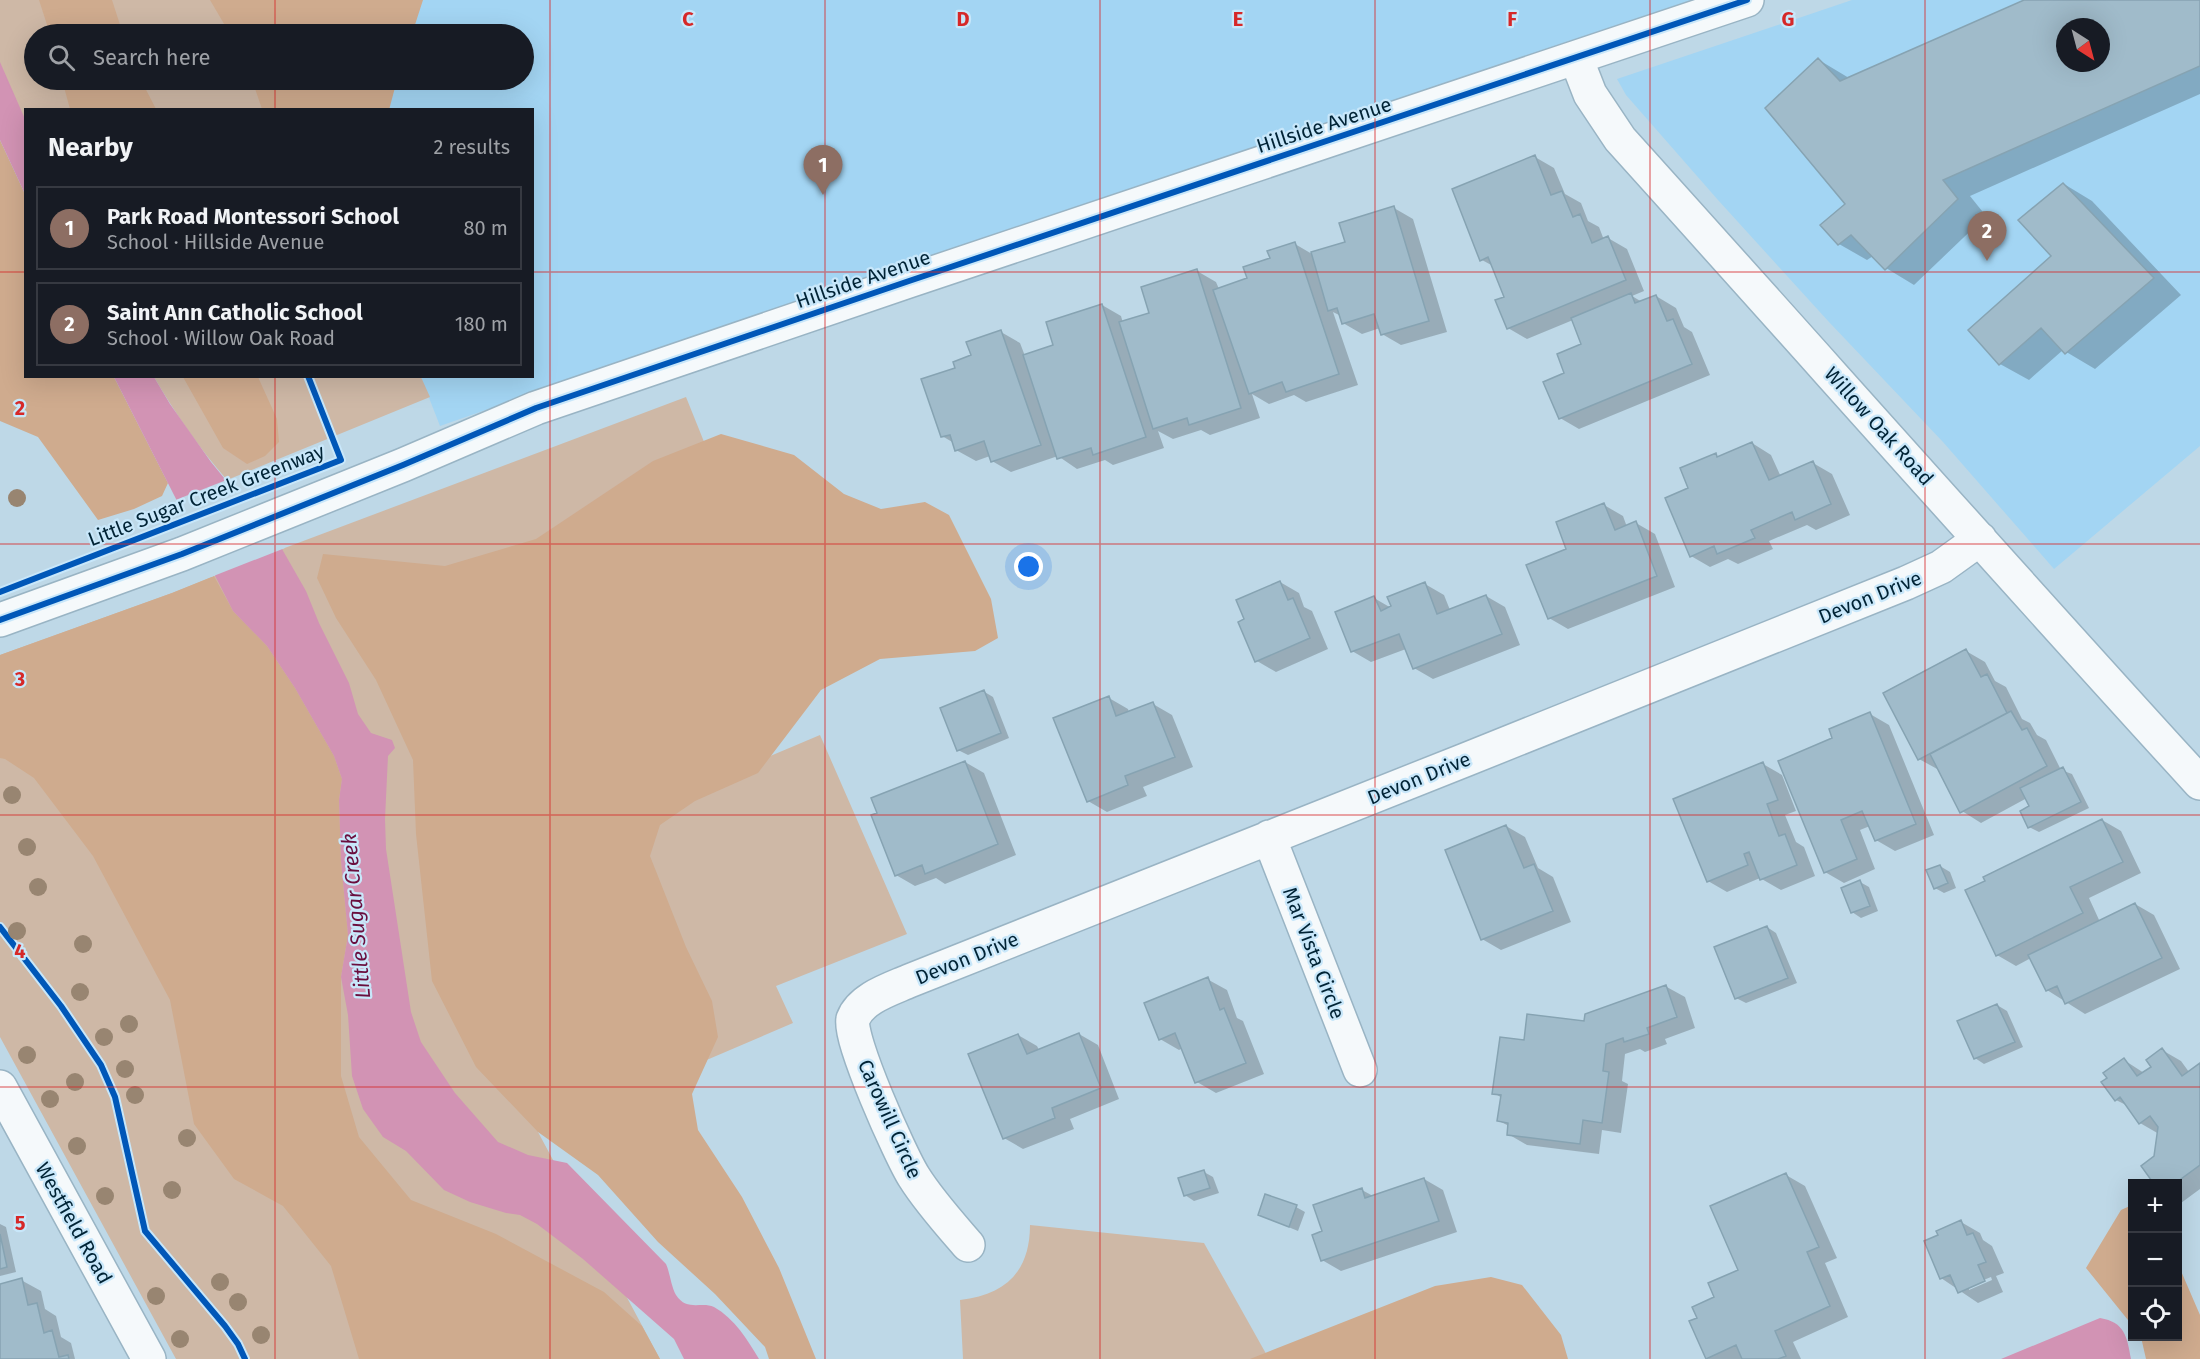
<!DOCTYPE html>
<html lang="en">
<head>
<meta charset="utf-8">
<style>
	:root { --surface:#171b24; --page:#20242c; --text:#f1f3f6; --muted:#9ea1a6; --line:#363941; --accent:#b45309 }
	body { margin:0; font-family:"Fira Sans",sans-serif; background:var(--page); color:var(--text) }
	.controls { position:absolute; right:18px; bottom:18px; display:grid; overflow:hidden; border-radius:0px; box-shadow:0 6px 24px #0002 }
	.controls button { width:54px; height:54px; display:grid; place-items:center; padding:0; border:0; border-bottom:2px solid var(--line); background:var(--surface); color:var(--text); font:30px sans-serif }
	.compass { position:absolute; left:2056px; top:18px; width:54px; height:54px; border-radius:50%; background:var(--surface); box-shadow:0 6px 24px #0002; rotate:144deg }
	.you { position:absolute; left:1029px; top:567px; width:21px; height:21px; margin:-15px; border:4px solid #fff; border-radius:50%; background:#1a73e8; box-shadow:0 0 0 9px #1a73e833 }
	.badge { display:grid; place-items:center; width:39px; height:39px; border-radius:50%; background:var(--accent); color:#fff; font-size:20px; font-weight:700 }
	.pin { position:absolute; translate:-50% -50px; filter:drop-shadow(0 2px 3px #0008) }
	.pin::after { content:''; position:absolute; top:32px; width:21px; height:18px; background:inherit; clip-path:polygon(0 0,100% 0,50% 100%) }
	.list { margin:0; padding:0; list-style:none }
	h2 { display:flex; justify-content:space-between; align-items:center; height:78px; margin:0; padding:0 24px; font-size:26px }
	h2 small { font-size:20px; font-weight:400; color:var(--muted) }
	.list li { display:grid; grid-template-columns:39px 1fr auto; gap:18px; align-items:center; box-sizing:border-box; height:84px; margin:0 12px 12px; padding:0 12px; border:2px solid var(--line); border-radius:0px }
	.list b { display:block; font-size:22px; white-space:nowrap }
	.list p { margin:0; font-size:20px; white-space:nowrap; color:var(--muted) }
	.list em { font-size:20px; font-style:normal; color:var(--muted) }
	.icon { flex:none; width:33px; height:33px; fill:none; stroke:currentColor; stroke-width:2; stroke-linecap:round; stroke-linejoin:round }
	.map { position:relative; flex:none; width:2200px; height:1359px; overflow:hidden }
	.search { position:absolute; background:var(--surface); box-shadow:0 6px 24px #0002; left:24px; top:24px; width:510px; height:66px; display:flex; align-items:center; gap:15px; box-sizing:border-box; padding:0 21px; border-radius:33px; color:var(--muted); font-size:22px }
	.panel { position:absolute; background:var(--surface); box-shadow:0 6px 24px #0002; left:24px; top:108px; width:510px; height:270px; border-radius:0px }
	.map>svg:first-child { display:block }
	.built { fill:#a3d5f3; fill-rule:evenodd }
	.green { fill:#ceb8a6 }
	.forest { fill:#cfab8e }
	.water { fill:#d293b4 }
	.pier { fill:#bed8e7 }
	.shadow { fill:#0003; fill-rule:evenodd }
	.building { fill:#a0bbca; stroke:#86a3b2; stroke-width:1.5; fill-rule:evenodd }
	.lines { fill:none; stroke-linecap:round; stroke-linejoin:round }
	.street-casing { stroke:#99b4c4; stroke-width:36 }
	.street { stroke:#f5f9fb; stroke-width:33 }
	.cycleway-casing { stroke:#c8e7fa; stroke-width:10 }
	.cycleway { stroke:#0057b8; stroke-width:6 }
	.tree { fill:#988571 }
	.grid { fill:none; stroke:#d62828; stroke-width:1.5; stroke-opacity:0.55 }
	.labels { text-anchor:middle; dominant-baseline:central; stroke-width:4.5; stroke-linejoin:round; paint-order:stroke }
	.street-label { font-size:20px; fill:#002335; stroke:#c8e7fa }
	.water-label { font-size:21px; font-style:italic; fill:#6a0e3e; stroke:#c8e7fa }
	.grid-label { font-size:20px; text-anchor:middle; font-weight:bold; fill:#d62828; stroke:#c8e7fa; stroke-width:4.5; stroke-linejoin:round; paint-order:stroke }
</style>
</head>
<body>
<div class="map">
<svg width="2200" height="1359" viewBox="0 0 2200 1359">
	<rect width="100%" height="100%" fill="#bed8e7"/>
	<path class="built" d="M258,0H1696L858,280L440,426L421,377L532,376V110L309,109L296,80H524V34H275Z
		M1852,0H2200V446L2054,569L1943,442L1829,322L1718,200L1626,95L1617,79ZM2065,27H2101V63H2065Z"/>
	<path class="green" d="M0,0H258L275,34H34V80H296L309,109L26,110L25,120L0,69Z
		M154,377H421L430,397L227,480C199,448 175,413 154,377Z
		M686,397L725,494L635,813L820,735L907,934L776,986L793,1023L538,1132L660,1359H176L0,1037V655L172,593L282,549Z
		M1030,1225L1204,1243L1269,1359H963L960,1300C1006,1295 1030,1271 1030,1225Z"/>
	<path class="forest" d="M39,0H112L123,34H50Z
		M210,0H423L412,34H230Z
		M62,80H141L156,109H70Z
		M252,80H397L389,110L262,109Z
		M0,140L25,194L26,376L114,377L168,483L162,496L134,509L98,520L38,437L0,421Z
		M183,377H258L277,419L279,442L265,456L247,464L223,448Z
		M721,434L794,455L844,494L881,509L925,502L949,515L991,599L998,638L975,651L880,659L821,690L758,773L695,801L660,825L650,856L686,947L712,1001L718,1037L692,1094L698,1130L742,1197L779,1268L816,1359H769L765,1347L715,1294L658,1242L598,1175L538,1132L476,1067L432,981L416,834L413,760L376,680L336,618L317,578L323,554L445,566L536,539L653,461Z
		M214,576L233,611L267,646L295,688L334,756L342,779L339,800L341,861L348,935L341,977V1076L359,1137L411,1200L496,1234L604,1292L642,1326L660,1359H359L331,1266L283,1206L234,1179L194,1124L170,1000L93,856L34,778L5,759L0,758V655L172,593Z
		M2132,1205V1325L2086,1268L2121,1210Z
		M2178,1264L2200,1315V1359H2146L2141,1337L2178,1336Z
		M1491,1277L1522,1285L1561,1335L1568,1359H1250L1435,1286Z"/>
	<path class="water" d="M0,62L25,119V194L0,140Z
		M114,377H154L170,404L211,462L282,549L306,591L319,623L349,683L358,714L371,733L392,740L395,748L388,756L385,819L386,849L411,1012L421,1042L455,1093L498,1142L528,1155L567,1163L666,1264C670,1273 671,1286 676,1295C687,1312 702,1301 714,1307C735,1319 747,1339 759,1359H684L674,1339L583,1259L537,1224L520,1215L506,1213L470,1202L444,1190L406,1151L383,1137L363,1109L352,1076L348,1015L341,977L348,935L341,861L339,800L342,779L334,756L295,688L267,646L233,611Z
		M2100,1318C2125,1322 2127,1337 2131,1359H2001Z"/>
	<path class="pier" d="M229,479L285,548L211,577L173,501Z"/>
	<path class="shadow" d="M2027,0H2200V94L1970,196L1986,216L1914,285L1886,268L1873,256L1867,260L1839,244L1847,204L1819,60L1849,78ZM2065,27H2101V63H2065Z
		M1535,157L1554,168L1565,194L1581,203L1588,221L1599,227L1604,240L1608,238L1627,249L1644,291L1632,296L1642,302L1656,296L1676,308L1684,327L1692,332L1710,375L1579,429L1560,418L1566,373L1583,344L1573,320L1527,339L1508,328L1506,298L1493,266L1482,260Z
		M2064,184L2092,201L2181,295L2095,369L2063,350L2029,380L2000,364L1970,330L2053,256Z
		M1394,208L1413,219L1447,332L1401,345L1382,334L1380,328L1362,334L1343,323L1341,316L1333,312L1358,385L1306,402L1294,395L1269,404L1252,394L1260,418L1210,435L1201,430L1173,439L1158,431L1164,448L1113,465L1105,460L1077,469L1058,456L1011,472L992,461L990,456L976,461L956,450L954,443L942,436L957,369L1001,332L1020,343L1025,356L1055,346L1102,305L1121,316L1123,323L1151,314L1197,271L1216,282L1219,289L1248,279L1272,259L1295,244L1312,254L1347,242Z
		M1752,443L1771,455L1781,477L1813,463L1832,474L1850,515L1816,530L1807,525L1769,541L1773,549L1738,564L1728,559L1710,567L1691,556L1690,488L1715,455L1720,457Z
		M1604,505L1623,516L1627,527L1636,523L1655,534L1675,587L1568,629L1549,618Z
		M1280,582L1299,593L1304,607L1312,611L1328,649L1276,672L1257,661Z
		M1425,584L1444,595L1450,610L1486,596L1505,607L1520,645L1433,679L1414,668L1406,649L1371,662L1352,651L1374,598L1393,609Z
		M1966,651L1985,662L1995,681L2006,687L2022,719L2030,723L2037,735L2046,740L2061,770L2072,774L2089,808L2039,832L2029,827L2031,807L2027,798L1981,823L1962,811L1939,770L1919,759Z
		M983,691L993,697L1009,738L968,755L958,750Z
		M1109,698L1128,709L1129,713L1153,704L1172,715L1193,767L1143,787L1147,796L1107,812L1088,801Z
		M1870,714L1889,725L1934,835L1895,851L1876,840L1870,826L1860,830L1875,869L1844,883L1825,872L1834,739Z
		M965,762L984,773L1016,855L945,884L936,878L915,886L896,875Z
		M1763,764L1782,775L1796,811L1785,815L1796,842L1804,847L1815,876L1781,890L1760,878L1727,892L1708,881Z
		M2102,820L2121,831L2141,873L2089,898L2100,922L2135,904L2154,915L2180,969L2085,1014L2047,990L2031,958L2016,966L1997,955Z
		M1506,826L1525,837L1538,868L1553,877L1571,922L1501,950L1482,939Z
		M1940,866L1950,872L1956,888L1944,893L1935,888Z
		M1860,882L1869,887L1878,911L1861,918L1852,912Z
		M1767,927L1776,933L1797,983L1746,1003L1736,998Z
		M1207,979L1227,990L1237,1018L1243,1021L1264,1074L1216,1093L1197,1082L1183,1048L1179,1050L1160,1039Z
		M1665,986L1685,997L1695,1028L1665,1039L1667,1044L1645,1052L1640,1049L1625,1054L1622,1081L1628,1084L1621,1133L1602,1130L1599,1154L1527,1145L1508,1134L1509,1126L1499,1121L1502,1098L1494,1093L1525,1042L1585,1023Z
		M1997,1005L2007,1011L2023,1047L1984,1064L1975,1058Z
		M1079,1034L1098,1045L1119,1099L1070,1119L1074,1129L1023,1149L1004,1138L1018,1035L1037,1046L1039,1050Z
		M2162,1050L2181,1061L2189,1072L2200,1065V1189L2181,1203L2178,1201V1184H2156V1157L2159,1134L2140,1123L2128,1106L2116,1100L2124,1060L2144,1073L2153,1067Z
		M1204,1172L1213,1177L1219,1193L1194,1201L1185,1195Z
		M1786,1175L1805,1186L1837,1258L1825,1263L1848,1317L1793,1342L1801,1359H1709L1707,1358L1699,1319L1740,1270Z
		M1424,1179L1443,1190L1457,1232L1341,1271L1322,1260L1324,1232L1362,1190L1373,1196Z
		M1296,1207L1305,1212L1298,1231L1259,1215Z
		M1961,1222L1980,1233L1983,1240L1992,1246L2004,1273L1996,1276L2003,1292L1978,1303L1941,1278ZM1991,1277L1992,1280L1969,1290V1286Z
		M0,1224L6,1227L16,1272L0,1276Z
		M21,1280L41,1291L45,1309L56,1316L61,1337L71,1343L75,1359H0V1285Z"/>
	<path class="building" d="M2024,0H2200V66L1943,180L1958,199L1885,270L1851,235L1838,245L1820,225L1845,204L1765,108L1818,58L1840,81ZM2065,27H2101V63H2065Z
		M1535,155L1551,195L1562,191L1573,217L1580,214L1592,243L1608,236L1626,280L1507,329L1495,300L1504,297L1488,257L1480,261L1452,189Z
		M2063,183L2154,278L2065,354L2041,328L1999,365L1968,330L2051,256L2018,220Z
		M1394,206L1429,321L1381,335L1374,314L1342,324L1337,308L1328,311L1311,252L1345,242L1339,223Z
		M1295,242L1339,374L1286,392L1282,382L1249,394L1213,290L1247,278L1243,267L1270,258L1267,251Z
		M1197,269L1241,408L1189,425L1187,418L1153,429L1119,322L1149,313L1141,287Z
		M1631,293L1635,303L1656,295L1667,321L1673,319L1692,364L1559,419L1543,382L1564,373L1557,354L1581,344L1571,318Z
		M1102,304L1146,437L1093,455L1091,448L1057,459L1023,355L1053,345L1046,322Z
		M1001,330L1041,445L991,462L984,441L955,451L950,435L941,437L921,379L955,368L953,362L971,355L966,342Z
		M1752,442L1769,480L1813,461L1831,504L1795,520L1792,512L1751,530L1755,538L1717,554L1714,546L1690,557L1665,498L1688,488L1680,468L1716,453L1717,457Z
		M1604,503L1615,530L1636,521L1657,576L1548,619L1526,565L1566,549L1556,522Z
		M1280,581L1288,600L1293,598L1310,638L1255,662L1238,622L1244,619L1236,600Z
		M1425,582L1437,614L1486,595L1502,634L1413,669L1399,634L1351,652L1335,612L1374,596L1381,611L1391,606L1387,597Z
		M1966,649L1981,677L1987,674L2007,713L1918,760L1883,693Z
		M984,690L1001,733L957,751L940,708Z
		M1109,696L1116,716L1153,702L1175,757L1125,776L1128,785L1087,802L1053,718Z
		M2011,711L2022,730L2027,728L2047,766L1960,813L1930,754Z
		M1870,712L1916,824L1875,841L1862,811L1841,820L1857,859L1824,873L1778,761L1832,738L1829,729Z
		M965,761L998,844L925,874L922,865L895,876L871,815L877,813L871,798Z
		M1763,762L1778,800L1767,804L1779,836L1785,834L1797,865L1760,880L1749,852L1744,854L1748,865L1707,882L1673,799Z
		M2063,767L2081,802L2028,828L2020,811L2029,806L2020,788Z
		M2102,819L2123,862L2070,887L2083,913L1996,956L1965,890L1985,881L1983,877Z
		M1506,825L1524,868L1534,864L1553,911L1481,940L1445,850Z
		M1940,865L1948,883L1934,889L1926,870Z
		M1860,880L1870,906L1851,913L1841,888Z
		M2135,903L2162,958L2065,1004L2057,986L2046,991L2028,955Z
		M1767,926L1788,978L1735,999L1714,947Z
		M1208,977L1220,1010L1224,1008L1246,1063L1195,1083L1175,1033L1159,1040L1144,1003Z
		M1666,985L1677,1017L1647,1028L1649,1034L1624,1042L1623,1038L1606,1044L1603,1071L1609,1072L1602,1123L1583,1120L1580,1144L1507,1135L1508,1123L1497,1121L1501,1095L1492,1094L1500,1037L1524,1040L1527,1014L1584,1021L1585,1014Z
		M1997,1004L2015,1042L1974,1059L1957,1021Z
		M1079,1033L1101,1088L1052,1108L1055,1118L1003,1139L968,1054L1018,1034L1027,1054Z
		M2162,1048L2182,1076L2200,1063V1165L2174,1184H2154L2141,1166L2154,1156L2158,1127L2150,1116L2139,1124L2120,1097L2115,1101L2101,1082L2107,1078L2103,1073L2124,1058L2137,1076L2151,1067L2146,1060Z
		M1204,1170L1210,1188L1184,1196L1178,1178Z
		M1786,1173L1819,1247L1807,1252L1830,1306L1775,1331L1786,1356L1778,1359H1742L1736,1345L1706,1359L1689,1321L1697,1318L1692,1307L1714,1297L1708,1283L1738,1270L1710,1206Z
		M1424,1178L1439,1221L1321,1261L1312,1235L1322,1231L1313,1205L1362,1188L1365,1198Z
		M1265,1194L1297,1205L1289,1227L1258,1215Z
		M1961,1220L1967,1235L1973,1233L1986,1262L1978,1265L1985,1281L1958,1293L1950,1275L1940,1279L1924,1241L1938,1235L1936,1231Z
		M0,1234L7,1267L0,1269Z
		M22,1278L28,1305L37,1303L44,1333L52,1330L59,1357L68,1355L69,1359H0V1284Z"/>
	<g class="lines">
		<g class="street-casing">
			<path id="street" d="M1576,58L1590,94L1620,139C1814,354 2005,570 2200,783
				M0,620L182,554L403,465L536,408L909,281L1747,0
				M1269,837L1360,1070
				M0,1087L149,1359
				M968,1245C949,1223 929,1201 914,1177C901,1157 847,1036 853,1019C861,998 891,989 909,981C1242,849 1574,717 1906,583L1941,567L1980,539"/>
		</g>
		<use href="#street" class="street"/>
		<g class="cycleway-casing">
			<path id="cycleway" d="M0,592L341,460L308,376
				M0,620L182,554L403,465L536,408L909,281L1747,0
				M0,927L61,1006L101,1065L115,1097L145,1231L225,1326L238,1344L245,1359"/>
		</g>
		<use href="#cycleway" class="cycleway"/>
	</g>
	<g class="tree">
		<circle cx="17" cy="498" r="9"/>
		<circle cx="12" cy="795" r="9"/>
		<circle cx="27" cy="847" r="9"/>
		<circle cx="38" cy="887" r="9"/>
		<circle cx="17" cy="931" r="9"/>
		<circle cx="83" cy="944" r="9"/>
		<circle cx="80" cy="992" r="9"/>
		<circle cx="129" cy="1024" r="9"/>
		<circle cx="104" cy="1037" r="9"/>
		<circle cx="27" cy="1055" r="9"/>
		<circle cx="125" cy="1069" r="9"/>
		<circle cx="75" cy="1082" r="9"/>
		<circle cx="135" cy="1095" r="9"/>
		<circle cx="50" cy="1099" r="9"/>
		<circle cx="187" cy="1138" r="9"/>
		<circle cx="77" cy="1146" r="9"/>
		<circle cx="172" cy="1190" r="9"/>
		<circle cx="105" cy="1196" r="9"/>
		<circle cx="220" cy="1282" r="9"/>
		<circle cx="156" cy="1296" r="9"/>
		<circle cx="238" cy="1302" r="9"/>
		<circle cx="261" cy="1335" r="9"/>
		<circle cx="180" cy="1339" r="9"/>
	</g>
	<path class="grid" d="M275,0V34M550,0V1359M825,0V1359M1100,0V1359M1375,0V1359M1650,0V1359M1925,0V1359M275,80V110M0,272H26M532,272H2200M275,376V1359M0,544H2200M0,815H2200M0,1087H2200"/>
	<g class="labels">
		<g class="street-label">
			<text transform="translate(1324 125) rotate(-18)">Hillside Avenue</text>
			<text transform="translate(863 279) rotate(-19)">Hillside Avenue</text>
			<text transform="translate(1879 426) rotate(48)">Willow Oak Road</text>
			<text transform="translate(206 495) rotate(-21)">Little Sugar Creek Greenway</text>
			<text transform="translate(1870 597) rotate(-22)">Devon Drive</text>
			<text transform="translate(1419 778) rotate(-22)">Devon Drive</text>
			<text transform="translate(1314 953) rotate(69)">Mar Vista Circle</text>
			<text transform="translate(967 958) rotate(-22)">Devon Drive</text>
			<text transform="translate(890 1119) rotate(66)">Carowill Circle</text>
			<text transform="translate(74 1223) rotate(61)">Westfield Road</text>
		</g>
		<g class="water-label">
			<text transform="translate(356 916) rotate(-95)">Little Sugar Creek</text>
		</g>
	</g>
	<g class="grid-label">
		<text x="688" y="26">C</text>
		<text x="963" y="26">D</text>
		<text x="1238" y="26">E</text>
		<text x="1512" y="26">F</text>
		<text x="1788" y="26">G</text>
		<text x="20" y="415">2</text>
		<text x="20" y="686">3</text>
		<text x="20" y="958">4</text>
		<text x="20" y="1230">5</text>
	</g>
</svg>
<div class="controls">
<button>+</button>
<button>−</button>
<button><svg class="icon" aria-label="locate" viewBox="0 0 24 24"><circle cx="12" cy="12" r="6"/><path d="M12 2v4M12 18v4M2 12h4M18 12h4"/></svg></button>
</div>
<svg class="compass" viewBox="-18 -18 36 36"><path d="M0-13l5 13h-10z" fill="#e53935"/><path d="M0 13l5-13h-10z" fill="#9ea1a6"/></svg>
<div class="you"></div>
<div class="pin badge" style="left:823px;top:195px;background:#8d6e63">1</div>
<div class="pin badge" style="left:1987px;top:261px;background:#8d6e63">2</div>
<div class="search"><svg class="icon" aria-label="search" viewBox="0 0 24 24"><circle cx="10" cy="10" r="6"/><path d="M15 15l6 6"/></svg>Search here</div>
<section class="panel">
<h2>Nearby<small>2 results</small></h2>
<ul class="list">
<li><span class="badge" style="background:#8d6e63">1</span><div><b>Park Road Montessori School</b><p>School · Hillside Avenue</p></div><em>80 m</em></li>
<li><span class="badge" style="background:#8d6e63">2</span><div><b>Saint Ann Catholic School</b><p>School · Willow Oak Road</p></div><em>180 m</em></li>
</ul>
</section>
</div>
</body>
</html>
